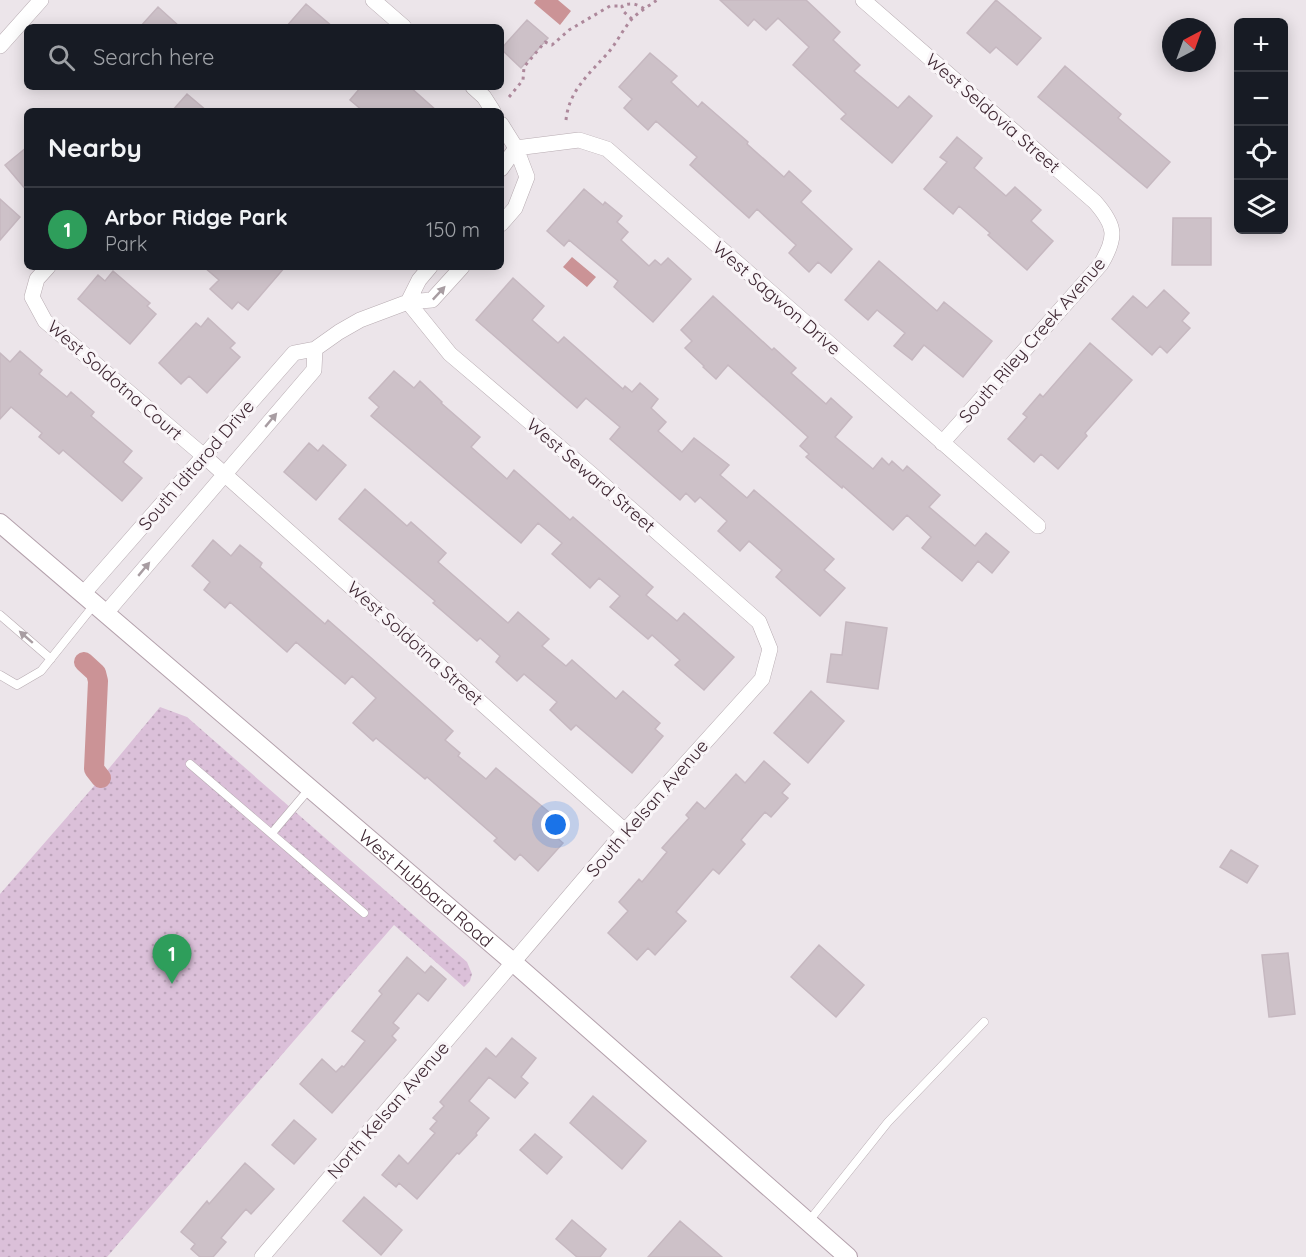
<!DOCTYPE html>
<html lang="en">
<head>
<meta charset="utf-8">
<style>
	:root { --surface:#171b24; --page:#20242c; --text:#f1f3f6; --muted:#9ea1a6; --line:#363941; --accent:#6bdfe4 }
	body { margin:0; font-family:Quicksand,sans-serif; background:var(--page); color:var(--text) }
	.controls { position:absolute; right:18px; top:18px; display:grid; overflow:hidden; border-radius:9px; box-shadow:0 3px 15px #0003 }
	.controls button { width:54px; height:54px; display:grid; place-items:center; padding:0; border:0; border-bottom:2px solid var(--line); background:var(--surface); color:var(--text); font:30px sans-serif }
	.compass { position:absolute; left:1162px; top:18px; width:54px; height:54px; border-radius:50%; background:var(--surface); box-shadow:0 3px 15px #0003; rotate:41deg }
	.you { position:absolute; left:556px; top:825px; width:21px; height:21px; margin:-15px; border:4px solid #fff; border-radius:50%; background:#1a73e8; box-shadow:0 0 0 9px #1a73e833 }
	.badge { display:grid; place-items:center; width:39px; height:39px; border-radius:50%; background:var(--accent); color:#fff; font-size:20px; font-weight:700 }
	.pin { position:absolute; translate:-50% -50px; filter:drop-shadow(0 2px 3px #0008) }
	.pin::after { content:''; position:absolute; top:32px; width:21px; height:18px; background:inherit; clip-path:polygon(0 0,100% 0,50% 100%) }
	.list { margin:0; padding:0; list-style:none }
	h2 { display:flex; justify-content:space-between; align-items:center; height:78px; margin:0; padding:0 24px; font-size:26px }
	h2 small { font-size:20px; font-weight:400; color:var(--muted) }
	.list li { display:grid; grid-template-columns:39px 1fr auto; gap:18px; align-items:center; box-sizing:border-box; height:84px; padding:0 24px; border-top:2px solid var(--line) }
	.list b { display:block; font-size:22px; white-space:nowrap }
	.list p { margin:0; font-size:20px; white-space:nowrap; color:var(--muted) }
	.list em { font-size:20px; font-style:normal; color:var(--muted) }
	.icon { flex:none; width:33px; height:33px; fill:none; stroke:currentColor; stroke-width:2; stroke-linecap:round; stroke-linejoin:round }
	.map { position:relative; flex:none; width:1306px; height:1257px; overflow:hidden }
	.search { position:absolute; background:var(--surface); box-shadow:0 3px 15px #0003; left:24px; top:24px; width:480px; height:66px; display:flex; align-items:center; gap:15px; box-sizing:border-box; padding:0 21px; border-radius:9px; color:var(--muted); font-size:22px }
	.panel { position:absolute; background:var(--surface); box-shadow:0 3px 15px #0003; left:24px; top:108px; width:480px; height:162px; border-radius:9px }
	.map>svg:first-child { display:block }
	.park { fill:url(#park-dots) }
	.water { fill:#cb9396 }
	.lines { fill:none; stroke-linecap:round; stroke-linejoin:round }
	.canal { stroke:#cb9396; stroke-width:20 }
	.building { fill:#cdc1c8; stroke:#c6b8c0; stroke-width:1.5 }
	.lane-casing { stroke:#b8acb2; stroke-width:9 }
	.street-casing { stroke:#b8acb2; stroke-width:16 }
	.secondary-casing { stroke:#b4a1ac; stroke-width:20 }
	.path { stroke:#ad889b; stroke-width:3; stroke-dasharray:3 4.5; stroke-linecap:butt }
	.lane { stroke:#fff; stroke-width:8 }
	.street { stroke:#fff; stroke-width:15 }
	.secondary { stroke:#fff; stroke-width:18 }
	.oneway { fill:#a89da2 }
	.labels { text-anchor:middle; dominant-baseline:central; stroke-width:6; stroke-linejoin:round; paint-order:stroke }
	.street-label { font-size:18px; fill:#3d2631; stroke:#f9f5f8 }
</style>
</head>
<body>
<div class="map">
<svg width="1306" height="1257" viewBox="0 0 1306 1257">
	<defs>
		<pattern id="park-dots" width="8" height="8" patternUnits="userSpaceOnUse" patternTransform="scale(1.5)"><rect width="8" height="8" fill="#dbc0d9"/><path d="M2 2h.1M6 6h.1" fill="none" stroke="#bda5bb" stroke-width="1.8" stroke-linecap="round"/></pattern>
	</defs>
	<rect width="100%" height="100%" fill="#ece5ea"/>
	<path class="park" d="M160,707L187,717L467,962L472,974L470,981L464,987L394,925L107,1257H0V894L101,778Z"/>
	<path class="water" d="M536,0H558L571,11L560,25L534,3Z
		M572,257L596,277L587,287L563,267Z"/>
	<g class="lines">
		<path class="canal" d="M84,662L96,673L98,681L94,769L101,778"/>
	</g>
	<path class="building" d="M720,0H806L840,32L833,40L860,65L854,71L898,108L909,96L932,116L892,163L841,119L846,114L793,65L809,47L778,18L766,30L754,19L748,26Z
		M996,0L1041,38L1017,65L996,47L990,53L967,33Z
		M306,4L333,27H286Z
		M158,7L180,27H140Z
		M527,20L548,38L521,68L501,49Z
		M650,53L677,76L671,82L698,107L702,102L748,142L747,144L784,177L789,171L811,191L801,202L852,249L831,273L818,262L809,272L789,253L796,245L757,209L749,218L690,165L697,157L656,121L648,130L624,108L632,99L619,87Z
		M1065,66L1121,114L1118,118L1170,162L1147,188L1038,97Z
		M361,87H410L437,111H363L350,100Z
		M187,94L207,111H172Z
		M957,137L982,158L974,168L1006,196L1015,187L1041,210L1031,221L1053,241L1027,270L988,235L990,233L959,206L953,214L924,189L947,162L940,157Z
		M27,147V191L5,165Z
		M584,189L603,205L605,202L622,216L617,222L628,232L621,240L649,266L655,260L661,265L668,258L691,279L653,322L614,287L618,281L569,240L564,246L547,231Z
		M0,199L20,217L0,240Z
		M1173,218H1211V265H1172Z
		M879,261L937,311L944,302L992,341L963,377L924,345L912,360L894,346L905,333L877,310L868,320L845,300Z
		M204,267H285L248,310L238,302L232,309L210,289L219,280Z
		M113,271L150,303L147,306L156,314L130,344L78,299L98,275L105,281Z
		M513,278L544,306L532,320L558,343L564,337L623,389L625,386L632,392L640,383L658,399L651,408L666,422L658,431L682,452L694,438L729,465L720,475L747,498L754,490L834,559L824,570L845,588L820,616L776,577L782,570L749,541L740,551L718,531L727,521L700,497L695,502L686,493L680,500L610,439L620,427L586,398L577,408L476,320Z
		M1164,290L1189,313L1182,321L1190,328L1167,353L1160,346L1152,355L1112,319L1133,296L1147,308Z
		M713,296L772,350L774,348L796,368L791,373L826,404L831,398L852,417L835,437L873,469L882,458L889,465L892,461L903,471L907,466L940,495L929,507L975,546L986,533L1009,552L992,573L978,561L962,581L922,548L931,537L907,515L893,530L843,486L842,488L806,457L809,454L800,446L808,437L728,365L716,379L703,367L704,366L685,348L692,341L681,330Z
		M208,318L235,343L230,348L240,357L207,393L189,376L181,384L159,363L196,323L201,327Z
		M1090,343L1132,380L1085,433L1087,436L1058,469L1041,454L1034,462L1008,439L1027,417L1023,414L1040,394L1043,397Z
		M20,351L42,370L39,374L67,397L71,392L94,412L91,416L132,451L123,462L142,478L122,501L63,450L59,454L39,437L42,433L11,407L0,419V353L10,362Z
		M394,371L414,388L420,381L442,402L441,403L480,437L471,447L507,479L514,470L570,520L573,517L653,587L646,595L677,621L684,613L734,657L704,690L675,665L680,660L652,635L648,639L610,607L620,596L599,578L590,588L552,554L562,543L538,523L521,543L371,416L379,407L369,398Z
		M309,443L318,451L323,445L346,465L316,500L284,472Z
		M365,489L407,526L411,522L446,553L438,562L508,623L518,612L549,639L542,646L566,666L572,660L616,699L623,691L660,723L655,729L663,736L632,773L576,725L571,730L550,710L557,702L524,674L517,681L496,662L500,656L480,638L477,641L433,603L435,601L339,519Z
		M213,540L231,556L240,545L262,563L260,567L325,624L328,620L369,656L453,731L445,740L460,753L458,756L486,779L496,768L555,817L546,828L563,843L538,871L520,854L515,860L494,841L497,838L427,777L425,779L376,738L373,741L353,723L376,698L352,676L345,684L296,642L287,652L230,602L225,608L204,590L210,582L192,566Z
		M846,622L887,628L878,689L827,682L831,654L842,655Z
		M811,691L844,721L808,763L774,733Z
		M764,761L790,784L782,793L788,798L771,817L765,812L741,840L745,844L719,874L713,869L676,912L686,921L655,955L648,948L637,960L608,933L628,911L619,902L639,879L642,882L667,852L662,848L689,818L686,815L697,802L705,809L736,774L745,783Z
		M1231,850L1258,866L1247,883L1220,867Z
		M819,945L864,985L836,1017L791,977Z
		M1288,953L1295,1014L1269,1017L1262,955Z
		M407,957L425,973L431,966L446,979L428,1001L418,993L393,1023L399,1028L392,1036L396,1040L332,1113L300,1084L322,1059L336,1072L342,1066L344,1067L365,1041L352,1031L382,994L379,991Z
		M512,1038L536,1058L521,1077L528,1083L515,1098L489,1077L469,1101L489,1118L476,1133L477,1135L459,1154L457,1153L417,1199L399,1183L396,1187L382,1175L399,1155L408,1164L435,1133L430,1129L437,1121L433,1118L444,1106L440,1102L486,1048L496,1057Z
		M593,1096L646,1141L622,1169L570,1123Z
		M294,1120L316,1139L294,1164L272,1145Z
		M535,1134L562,1157L547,1174L520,1150Z
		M245,1163L274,1189L251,1214L246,1209L221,1238L226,1242L213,1257H200L191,1249L195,1244L181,1232L207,1201L209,1204Z
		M364,1197L402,1230L381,1255L343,1221Z
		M572,1220L606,1249L600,1257H577L556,1239Z
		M680,1221L722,1257H648Z"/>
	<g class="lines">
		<g class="lane-casing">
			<path id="lane" d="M0,615L51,659
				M0,675L17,685L41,671L94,605
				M190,764L364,913
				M272,833L310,788
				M809,1221L888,1122L984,1022"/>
		</g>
		<g class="street-casing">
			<path id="street" d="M373,0L404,27
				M863,0L1095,202C1116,226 1117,237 1101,264L942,443
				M0,46L41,0
				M473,87L484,97L493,111
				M501,124L516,148L579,140L607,149L1038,526
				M501,169L516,148L527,177L515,208L501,224
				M48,267L37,279L32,297L45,321L204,456L625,831
				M408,302L419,280L430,267
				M315,349L339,332L360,320L408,302L432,300L462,267
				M83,594L294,353L315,349L314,370L106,613
				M262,1257L625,831L762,679L770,649L759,622L590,473L450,354L408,302"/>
		</g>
		<g class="secondary-casing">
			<g id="secondary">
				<path id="s1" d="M0,523L514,963L848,1257"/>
			</g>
		</g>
		<path class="path" d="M632,19L623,11L622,6C631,2 636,4 645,9
			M509,97L523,80L524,67L545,42L552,45L569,30L610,6H622
			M566,120C569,91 588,75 607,54C616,44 622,31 631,20C638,12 649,6 657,0"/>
		<use href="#lane" class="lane"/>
		<use href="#street" class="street"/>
		<use href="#secondary" class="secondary"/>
	</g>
	<defs><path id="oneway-solid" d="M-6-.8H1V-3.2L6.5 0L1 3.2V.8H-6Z" transform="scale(1.5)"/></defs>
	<g class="oneway">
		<use href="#oneway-solid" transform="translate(439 293) rotate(-47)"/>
		<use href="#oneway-solid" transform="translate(271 420) rotate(-50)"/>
		<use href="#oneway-solid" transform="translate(144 569) rotate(-50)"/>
		<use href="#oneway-solid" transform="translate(26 637) rotate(-139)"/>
	</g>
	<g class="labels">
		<g class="street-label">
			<text transform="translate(993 113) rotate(41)">West Seldovia Street</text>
			<text transform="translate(777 298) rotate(41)">West Sagwon Drive</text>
			<text transform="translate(1032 340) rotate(-49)">South Riley Creek Avenue</text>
			<text transform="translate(115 380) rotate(41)">West Soldotna Court</text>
			<text transform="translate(196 465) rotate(-49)">South Iditarod Drive</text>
			<text transform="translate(591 475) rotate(41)">West Seward Street</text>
			<text transform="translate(415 643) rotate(42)">West Soldotna Street</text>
			<text transform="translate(647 808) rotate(-49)">South Kelsan Avenue</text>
			<text stroke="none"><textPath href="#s1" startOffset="561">West Hubbard Road</textPath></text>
			<text transform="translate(388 1110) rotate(-49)">North Kelsan Avenue</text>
		</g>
	</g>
</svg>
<div class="controls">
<button>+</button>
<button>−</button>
<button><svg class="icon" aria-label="locate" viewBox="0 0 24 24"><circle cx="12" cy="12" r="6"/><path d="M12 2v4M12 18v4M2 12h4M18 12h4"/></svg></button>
<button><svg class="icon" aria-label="layers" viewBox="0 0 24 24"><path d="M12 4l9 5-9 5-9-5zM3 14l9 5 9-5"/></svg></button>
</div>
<svg class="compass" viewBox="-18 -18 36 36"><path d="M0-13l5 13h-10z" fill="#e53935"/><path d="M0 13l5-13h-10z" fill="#9ea1a6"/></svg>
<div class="you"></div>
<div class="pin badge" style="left:172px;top:984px;background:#2e9e5b">1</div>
<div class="search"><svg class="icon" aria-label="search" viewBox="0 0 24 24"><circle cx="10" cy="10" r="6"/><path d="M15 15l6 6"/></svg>Search here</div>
<section class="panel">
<h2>Nearby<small></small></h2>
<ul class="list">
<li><span class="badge" style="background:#2e9e5b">1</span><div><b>Arbor Ridge Park</b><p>Park</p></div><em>150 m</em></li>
</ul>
</section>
</div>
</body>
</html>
